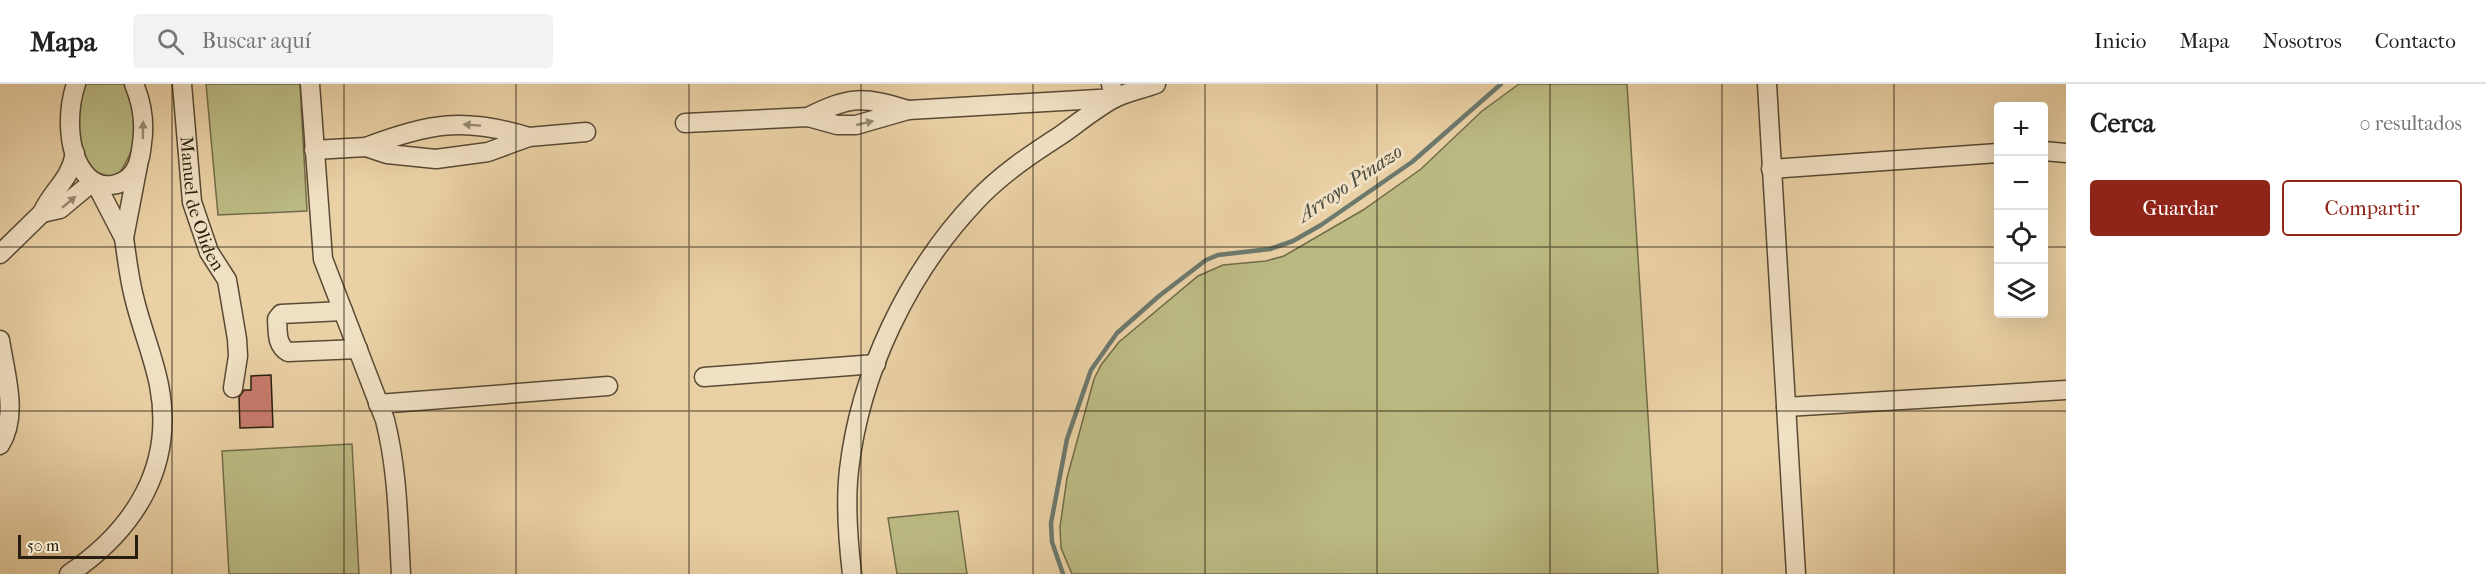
<!DOCTYPE html>
<html lang="es">
<head>
<meta charset="utf-8">
<style>
	:root { --surface:#fff; --page:#f2f2f2; --text:#222; --muted:#767676; --line:#e0e0e0; --accent:#8f2418 }
	body { margin:0; font-family:"IM FELL French Canon",serif; background:var(--page); color:var(--text) }
	.controls { position:absolute; right:18px; top:18px; display:grid; overflow:hidden; border-radius:6px; box-shadow:0 6px 24px #0002 }
	.controls button { width:54px; height:54px; display:grid; place-items:center; padding:0; border:0; border-bottom:2px solid var(--line); background:var(--surface); color:var(--text); font:30px sans-serif }
	.scale { position:absolute; left:18px; bottom:15px; width:120px; box-sizing:border-box; padding-left:6px; border:3px solid #281d0e; border-top:0; font-size:16px; line-height:21px; white-space:nowrap; color:#281d0e; -webkit-text-stroke:4px #f1e1c4; paint-order:stroke }
	.list { margin:0; padding:0; list-style:none }
	h2 { display:flex; justify-content:space-between; align-items:center; height:78px; margin:0; padding:0 24px; font-size:26px }
	h2 small { font-size:20px; font-weight:400; color:var(--muted) }
	.actions { display:flex; gap:12px; padding:18px 24px }
	.actions a { flex:1; padding:14px 0; border:2px solid var(--accent); border-radius:6px; text-align:center; font-size:21px; color:var(--accent) }
	.actions .main { background:var(--accent); color:#fff }
	.icon { flex:none; width:33px; height:33px; fill:none; stroke:currentColor; stroke-width:2; stroke-linecap:round; stroke-linejoin:round }
	.map { position:relative; flex:none; width:2066px; height:490px; overflow:hidden }
	header { display:flex; align-items:center; gap:36px; box-sizing:border-box; height:84px; padding:0 30px; background:var(--surface); border-bottom:2px solid var(--line) }
	header strong { font-size:28px }
	nav { display:flex; gap:33px; margin-inline-start:auto; font-size:21px }
	.search { width:420px; height:54px; background:var(--page); display:flex; align-items:center; gap:15px; box-sizing:border-box; padding:0 21px; border-radius:6px; color:var(--muted); font-size:22px }
	main { display:flex }
	aside { flex:1; background:var(--surface) }
	.map>svg:first-child { display:block }
	.green { fill:#bbba83; stroke:#726c48; stroke-width:1.5 }
	.lines { fill:none; stroke-linecap:round; stroke-linejoin:round }
	.stream { stroke:#6c796d; stroke-width:4.5 }
	.building { fill:#c97b6d; stroke:#281d0e; stroke-width:1.5 }
	.minor-casing { stroke:#584a34; stroke-width:21 }
	.minor { stroke:#f1e1c4; stroke-width:18 }
	.oneway { fill:#978972 }
	.grid { fill:none; stroke:#281d0e; stroke-width:1.5; stroke-opacity:0.55 }
	.labels { text-anchor:middle; dominant-baseline:central; stroke-width:6; stroke-linejoin:round; paint-order:stroke }
	.street-label { font-size:18px; fill:#281d0e; stroke:#f1e1c4 }
	.water-label { font-size:20px; font-style:italic; fill:#4a4b3e; stroke:#f1e1c4 }
</style>
</head>
<body>
<header>
<strong>Mapa</strong>
<div class="search"><svg class="icon" aria-label="search" viewBox="0 0 24 24"><circle cx="10" cy="10" r="6"/><path d="M15 15l6 6"/></svg>Buscar aquí</div>
<nav><a>Inicio</a><a>Mapa</a><a>Nosotros</a><a>Contacto</a></nav>
</header>
<main>
<div class="map">
<svg width="2066" height="490" viewBox="0 0 2066 490">
	<rect width="100%" height="100%" fill="#ead1a5"/>
	<filter id="stains"><feTurbulence type="fractalNoise" baseFrequency=".00333" numOctaves="4"/><feColorMatrix values="0 0 0 0 .2 0 0 0 0 .09 0 0 0 0 .02 0 0 0 .5 -.17"/></filter>
	<radialGradient id="worn" r=".72"><stop offset=".6" stop-color="#630" stop-opacity="0"/><stop offset="1" stop-color="#630" stop-opacity=".3"/></radialGradient>
	<path class="green" d="M81,0H124C137,37 142,57 118,91L104,94L87,84L77,56Z
		M206,0H300L307,127L218,131Z
		M1519,0H1627L1658,490H1072L1061,464L1060,443L1067,394L1094,295L1101,281L1119,258L1198,192L1223,181L1266,177L1284,172L1363,126L1421,85L1482,27Z
		M352,360L359,490H229L222,367Z
		M958,427L967,490H897L888,434Z"/>
	<g class="lines">
		<path class="stream" d="M1063,490L1052,458L1051,439L1067,355L1091,286L1117,249L1159,212L1206,176L1218,171L1270,165L1293,157L1321,141L1412,78L1501,0"/>
	</g>
	<path class="building" d="M271,291L273,343L240,344L239,313L244,306H251V292Z"/>
	<g class="lines">
		<g class="minor-casing">
			<g id="minor">
				<path d="M76,0C67,27 66,71 88,93C102,107 126,102 135,86C140,78 141,68 142,59C145,39 142,19 134,0"/>
				<path id="s1" d="M182,0L192,118L209,168L227,196L237,255L238,272L233,304"/>
				<path d="M310,0L323,175L385,336C398,387 398,438 401,490"/>
				<path d="M1767,0L1796,490"/>
				<path d="M908,26L1115,14L1111,0"/>
				<path d="M685,39L808,33L837,41H856L908,26C863,12 850,12 808,33"/>
				<path d="M529,53C464,33 429,39 366,63L387,70L436,75L488,68L529,53L586,48"/>
				<path d="M314,66L366,63"/>
				<path d="M2044,67L2066,69"/>
				<path d="M75,69C70,97 53,105 42,129L60,125L84,105L95,98L124,154L138,81"/>
				<path d="M1771,85L1998,69"/>
				<path d="M0,170L42,129"/>
				<path d="M343,227L281,230L277,235C278,248 276,261 288,268L358,265"/>
				<path d="M0,256C5,290 19,331 0,361"/>
				<path d="M704,293L876,280"/>
				<path d="M378,320L608,302"/>
				<path d="M1786,323L2066,306"/>
				<path d="M69,490C134,446 175,383 159,301C153,271 141,243 134,213C129,194 127,174 124,154"/>
				<path d="M852,490C848,456 845,420 849,386C860,289 908,189 975,118C1000,91 1030,71 1061,51C1078,39 1095,25 1113,15C1126,8 1143,5 1156,0"/>
			</g>
		</g>
		<use href="#minor" class="minor"/>
	</g>
	<defs><path id="oneway-solid" d="M-6-.8H1V-3.2L6.5 0L1 3.2V.8H-6Z" transform="scale(1.5)"/></defs>
	<g class="oneway">
		<use href="#oneway-solid" transform="translate(865 39) rotate(-13)"/>
		<use href="#oneway-solid" transform="translate(472 41) rotate(-176)"/>
		<use href="#oneway-solid" transform="translate(143 46) rotate(-89)"/>
		<use href="#oneway-solid" transform="translate(69 118) rotate(-40)"/>
	</g>
	<path class="grid" d="M172,0V490M344,0V490M516,0V490M689,0V490M861,0V490M1033,0V490M1205,0V490M1377,0V490M1550,0V490M1722,0V490M1894,0V490M0,163H1998M2044,163H2066M0,327H2066"/>
	<g class="labels">
		<g class="street-label">
			<text stroke="none"><textPath href="#s1" startOffset="122">Manuel de Oliden</textPath></text>
		</g>
		<g class="water-label">
			<text transform="translate(1350 99) rotate(-34)">Arroyo Pinazo</text>
		</g>
	</g>
	<rect width="100%" height="100%" filter="url(#stains)"/>
	<rect width="100%" height="100%" fill="url(#worn)"/>
</svg>
<div class="controls">
<button>+</button>
<button>−</button>
<button><svg class="icon" aria-label="locate" viewBox="0 0 24 24"><circle cx="12" cy="12" r="6"/><path d="M12 2v4M12 18v4M2 12h4M18 12h4"/></svg></button>
<button><svg class="icon" aria-label="layers" viewBox="0 0 24 24"><path d="M12 4l9 5-9 5-9-5zM3 14l9 5 9-5"/></svg></button>
</div>
<div class="scale">50 m</div>
</div>
<aside>
<h2>Cerca<small>0 resultados</small></h2>
<ul class="list">
</ul>
<div class="actions"><a class="main">Guardar</a><a>Compartir</a></div>
</aside>
</main>
</body>
</html>
